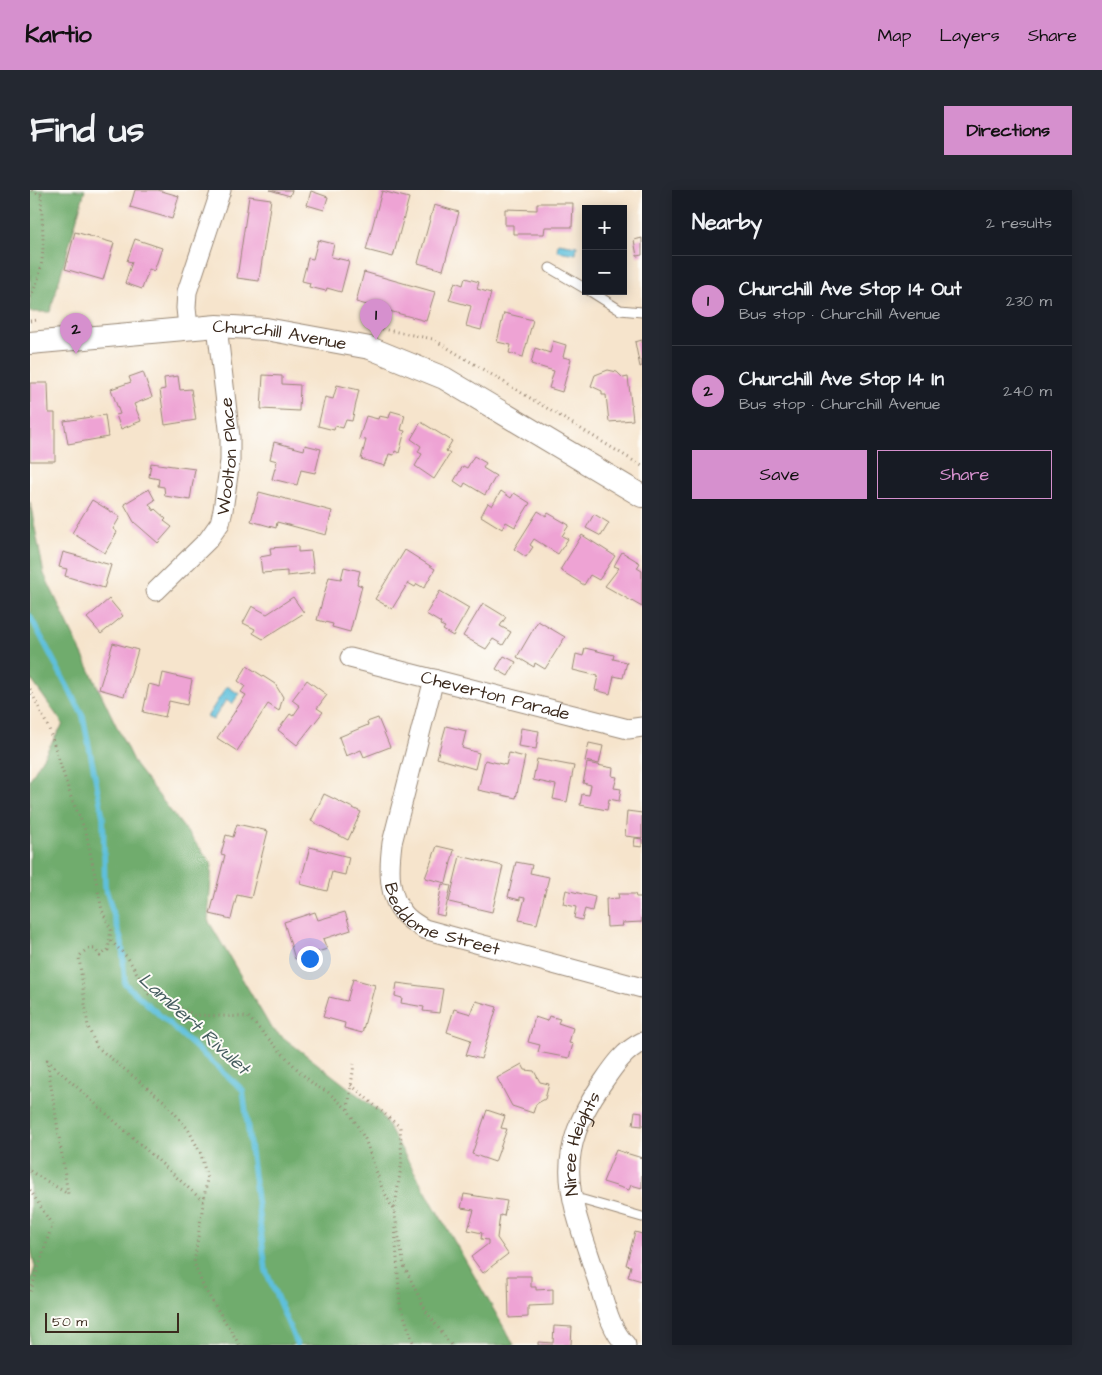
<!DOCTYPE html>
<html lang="en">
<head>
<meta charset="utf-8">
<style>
	:root { --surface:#171b24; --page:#242831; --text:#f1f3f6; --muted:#9ea1a6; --line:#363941; --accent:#d690ce }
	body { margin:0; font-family:"Architects Daughter",sans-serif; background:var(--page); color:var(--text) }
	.controls { position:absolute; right:15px; top:15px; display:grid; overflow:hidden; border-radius:0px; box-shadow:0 2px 12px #0003 }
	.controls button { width:45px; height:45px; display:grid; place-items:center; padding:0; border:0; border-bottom:1px solid var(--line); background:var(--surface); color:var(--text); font:25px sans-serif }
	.scale { position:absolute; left:15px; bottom:12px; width:134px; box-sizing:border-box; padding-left:5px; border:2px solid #3b2a1e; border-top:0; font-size:14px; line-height:18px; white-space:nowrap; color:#3b2a1e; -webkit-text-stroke:4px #fdfcf7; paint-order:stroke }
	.you { position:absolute; left:279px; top:768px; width:18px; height:18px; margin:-12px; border:4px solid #fff; border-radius:50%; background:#1a73e8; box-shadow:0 0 0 8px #1a73e833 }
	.badge { display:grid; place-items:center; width:32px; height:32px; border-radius:50%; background:var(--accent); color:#111; font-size:16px; font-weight:700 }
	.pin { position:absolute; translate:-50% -41px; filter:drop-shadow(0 1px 2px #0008) }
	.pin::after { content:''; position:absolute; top:26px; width:18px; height:15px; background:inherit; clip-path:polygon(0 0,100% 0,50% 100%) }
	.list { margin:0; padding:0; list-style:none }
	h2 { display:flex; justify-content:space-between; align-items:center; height:65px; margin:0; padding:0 20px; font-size:21px }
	h2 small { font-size:16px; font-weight:400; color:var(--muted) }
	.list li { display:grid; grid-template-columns:32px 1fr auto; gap:15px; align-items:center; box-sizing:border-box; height:90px; padding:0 20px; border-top:1px solid var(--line) }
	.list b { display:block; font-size:19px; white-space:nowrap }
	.list p { margin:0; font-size:16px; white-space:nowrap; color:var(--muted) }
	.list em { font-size:16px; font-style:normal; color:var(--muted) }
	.actions { display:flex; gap:10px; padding:15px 20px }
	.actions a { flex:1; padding:11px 0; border:1px solid var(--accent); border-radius:0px; text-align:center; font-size:18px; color:var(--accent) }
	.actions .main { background:var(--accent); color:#111 }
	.map { position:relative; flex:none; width:612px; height:1155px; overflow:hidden; border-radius:0px }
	header { display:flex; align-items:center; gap:30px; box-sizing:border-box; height:70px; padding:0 25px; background:var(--accent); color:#111 }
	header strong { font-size:24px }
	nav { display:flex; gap:28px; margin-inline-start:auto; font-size:18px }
	.intro { display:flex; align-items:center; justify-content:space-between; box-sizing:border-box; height:120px; padding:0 30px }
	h1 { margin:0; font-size:35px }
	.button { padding:12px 22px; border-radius:0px; background:var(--accent); color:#111; font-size:18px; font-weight:700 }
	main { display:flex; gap:30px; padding:0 30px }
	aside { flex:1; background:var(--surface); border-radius:0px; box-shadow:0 2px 12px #0003 }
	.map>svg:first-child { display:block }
	.forest { fill:#6fac6d; stroke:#556b46 }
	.water { fill:#5ec0dc; stroke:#4c757d }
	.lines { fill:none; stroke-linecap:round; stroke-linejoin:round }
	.stream { stroke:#5ec0dc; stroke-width:5.5 }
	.building { fill:#eea3d4 }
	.service-casing { stroke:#988775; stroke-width:11 }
	.minor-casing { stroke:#988775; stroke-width:21 }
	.tertiary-casing { stroke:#988775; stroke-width:24 }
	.path { stroke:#988775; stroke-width:3; stroke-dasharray:1 4; stroke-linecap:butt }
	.service { stroke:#fff; stroke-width:9 }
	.minor { stroke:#fff; stroke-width:19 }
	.tertiary { stroke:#fff; stroke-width:22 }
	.labels { text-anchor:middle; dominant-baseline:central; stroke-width:4; stroke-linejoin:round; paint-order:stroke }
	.street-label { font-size:18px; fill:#3b2a1e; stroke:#fdfcf7 }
	.water-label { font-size:19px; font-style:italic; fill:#475e60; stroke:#fdfcf7 }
</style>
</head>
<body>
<header>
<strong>Kartio</strong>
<nav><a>Map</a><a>Layers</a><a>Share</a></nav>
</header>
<div class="intro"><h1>Find us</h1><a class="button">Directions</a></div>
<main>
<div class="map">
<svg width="612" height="1155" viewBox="0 0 612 1155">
	<rect width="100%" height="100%" fill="#fdfcf7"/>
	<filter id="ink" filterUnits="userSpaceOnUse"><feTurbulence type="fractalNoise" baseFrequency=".02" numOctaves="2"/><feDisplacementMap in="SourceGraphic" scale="10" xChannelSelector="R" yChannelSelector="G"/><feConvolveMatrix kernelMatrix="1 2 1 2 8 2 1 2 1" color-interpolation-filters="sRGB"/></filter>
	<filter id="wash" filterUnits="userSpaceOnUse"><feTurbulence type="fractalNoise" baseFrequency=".0096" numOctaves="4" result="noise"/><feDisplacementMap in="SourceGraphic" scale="20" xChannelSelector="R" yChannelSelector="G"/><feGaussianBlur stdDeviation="1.12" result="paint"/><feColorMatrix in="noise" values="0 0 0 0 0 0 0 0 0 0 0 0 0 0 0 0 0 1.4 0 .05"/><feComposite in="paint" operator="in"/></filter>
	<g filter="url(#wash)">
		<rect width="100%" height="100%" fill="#f6e4cc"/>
		<path class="forest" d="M0,0H55L20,122H0Z
			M0,312L14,384L105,575L182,674L178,730L241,838L350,922L484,1155H0V1093L5,1077L0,1055V589L33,534L0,488Z"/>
		<path class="water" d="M528,53L547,56L546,64L527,61Z
			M197,496L209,504L202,514L196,510L183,530L177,527Z"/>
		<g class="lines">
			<path class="stream" d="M0,426L53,526L73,627L75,696L92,753L95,794L213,900L236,1081L267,1155"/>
		</g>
		<g id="blocks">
			<path class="building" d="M105,0H128L149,6L142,29L100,17Z
				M240,0H262L260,6Z
				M281,1L298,7L294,20L277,15Z
				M352,1L379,8L363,67L336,60Z
				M219,6L241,9L229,91L207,88Z
				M507,13H543L542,37H515L514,44H483V35H475V19L507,20Z
				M404,15L429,22L413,80L388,73Z
				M45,42L84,53L73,90L35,79Z
				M612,48V65L607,66L604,50Z
				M105,49L132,58L124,81L119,79L112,99L95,93L102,72L97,71Z
				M288,50L304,54L301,67L319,71L311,102L297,98L296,101L279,97L280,93L272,91L278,68L283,69Z
				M334,82L405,102L396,131L326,112Z
				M435,88L449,92L447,99L461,103L451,140L436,136L441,116L419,110L425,92L433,95Z
				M474,123L503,130L493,167L479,163L481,155L467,152Z
				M612,150V176L610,177L605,152Z
				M523,151L536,155L533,167L541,169L532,202L519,198L524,181L501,174L505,158L520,163Z
				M578,180L587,182L593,188L598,187L603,230L579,232L576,205H572V201L561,196L565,185Z
				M113,182L122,207L104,214L111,231L91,239L86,225L90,224L81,199L101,192L99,187Z
				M233,185L252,186V194L270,195L269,221L231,219Z
				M148,186L150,200L161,199L166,230L135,235L130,200L135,199L134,188Z
				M0,193H18L19,223H25V271H0Z
				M307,195L329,200L322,231L316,230L313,238L305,236L304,240L288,236L295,207L303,209Z
				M361,221L375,225L371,240L375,241L369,263L365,261L364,265L359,264L355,276L331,269L336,250L329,249L336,226L348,229L349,226L359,228Z
				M75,225L78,247L38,254L34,231Z
				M391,232L422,251L416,261L420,264L404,289L385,276L392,264L388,262L391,256L381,249Z
				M244,252L274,260L275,255L291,259L285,283L271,280L267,295L242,289L247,271L240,269Z
				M444,266L456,273L453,278L466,286L455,305L435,293L433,297L424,291L433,276L437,278Z
				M121,273L165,279L160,310L135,306L134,297L128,296L129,289L119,287Z
				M119,299L125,310L119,314L124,321L125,319L136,329L134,331L142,337L128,353L104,332L94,314Z
				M471,301L481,308L484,303L500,313L485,337L476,332L472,339L451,326L458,313L462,316Z
				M229,302L302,321L296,345L247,332L246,338L221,331Z
				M62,310L90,327L83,339L87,342L75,363L42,343Z
				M508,321L516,326L518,323L539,335L532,346L538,349L528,364L504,349L500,355L503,357L496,367L484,359Z
				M564,324L579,333L571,346L556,338Z
				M552,345L585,366L569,390L560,385L554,395L530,380Z
				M268,356V362L281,361L284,383L257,386V381L232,383L230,367L241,365L240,358Z
				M375,360L405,379L394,398L387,394L385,397L378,393L362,419L345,409Z
				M33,362L81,375L74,398L35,386L37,379L29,377Z
				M592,362L610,373L607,378L612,381V417L575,396L589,378L584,376Z
				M314,377L330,381L327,394L332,396L320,442L302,437L303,434L287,430L299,387L311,389Z
				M410,401L439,418L423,446L413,440L415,437L410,435L411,433L396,424Z
				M263,407L274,423L233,449L223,443L225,439L213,433L222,416L237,424Z
				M79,409L93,426L71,444L57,428Z
				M453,413L476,427L470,436L481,442L473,455L463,449L456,459L433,446Z
				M508,431L535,447L515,479L505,473L504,477L487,467Z
				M83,453L108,460L94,506L69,499Z
				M555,458L584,465L583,469L597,472L593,488L584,486L580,504L565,500L568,486L543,480L546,464L553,466Z
				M474,466L486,472L478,486L466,479Z
				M217,476L245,494L253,507L249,521L238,514L207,561L187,548L216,505L211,502L215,496L208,491Z
				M133,483L162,490L157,515L139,511L135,527L113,522L119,494L130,497Z
				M277,490L297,505L287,518L293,522L267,555L248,540L260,524L263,526L270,516L262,510Z
				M348,528L360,557L334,567L331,560L316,566L309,547L338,535L337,532Z
				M416,536L436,541L432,558L449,563L445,579L407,568Z
				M491,538L509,541L506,559L488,556Z
				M559,553L573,556L569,574L555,571Z
				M479,563L495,567L486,608L448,600L455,570L476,575Z
				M507,569L544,576L537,612L523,609L526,595L503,590Z
				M557,573L583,578L582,586L587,587L584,598L591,599L589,611L579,609L577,620L550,615L552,604L559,605L561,595L553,593Z
				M294,604L331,622L318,650L281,631Z
				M597,621L612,623V648L595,646Z
				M207,634L238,641L221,708L207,705L201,729L180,724L195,665L191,664L196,645L203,647Z
				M605,648L612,649V657L604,656Z
				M407,656L424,660L416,693L395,688Z
				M280,657L319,667L315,685L302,682L297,701L270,694Z
				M430,666L473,676L462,722L419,712Z
				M486,672L502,675L500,683L519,687L507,734L489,730L495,708L490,707V710L478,707Z
				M412,694L421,696L414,726L406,724Z
				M536,700L565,707L562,721L555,719L552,730L544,728L546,717L533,714Z
				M588,704H605L606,707H612V732L592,733L593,736L577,737L576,709L589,708Z
				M285,722L288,730L315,722L321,740L293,749L297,759L265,769L254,732Z
				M323,789L345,795L332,843L314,838L315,833L293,827L299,807L317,811Z
				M367,793L413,799L409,823L393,821L394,817L371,813L372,808L365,806Z
				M446,811L467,817L451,869L436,865L441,850L417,842L424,819L441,824Z
				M519,826L530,829L528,833L543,838L539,853L543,854L539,868L508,862L510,855L498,852L505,827L517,831Z
				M492,874L495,880L504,881L510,892L519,894L515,909L506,914L503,923L482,916L467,888Z
				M457,920L475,926L471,938L477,939L465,972L442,964Z
				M605,921L612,922V936L603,935Z
				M586,960L612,968V998L601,995L599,1000L573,992Z
				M434,1004L477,1011L474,1026L470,1025L467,1048L478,1064L453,1083L441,1067L458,1054V1050L451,1049L452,1043L438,1040L444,1020L431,1018Z
				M605,1042L612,1044V1091L598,1087L601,1076L596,1075Z
				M478,1086H501V1097H506V1100L523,1099V1115L498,1116V1127L479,1128Z
				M524,1136L542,1137L541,1155H508V1152L523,1153Z"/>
		</g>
	</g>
	<g filter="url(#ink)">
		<use href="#blocks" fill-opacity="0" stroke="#988775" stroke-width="1"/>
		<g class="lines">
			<g class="service-casing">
				<path id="service" d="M520,78L556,99
					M560,101L590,120L612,122
					M542,1009L553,1010L612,1027"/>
			</g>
			<g class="minor-casing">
				<g id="minor">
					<path d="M158,137L156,118L157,102L191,0"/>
					<path id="s1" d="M126,401L178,350L190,333L193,320L200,271V247L187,136"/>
					<path id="s2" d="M320,468L598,539L612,537"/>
					<path id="s3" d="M404,489L362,653C359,677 357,706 375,725C380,731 388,735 394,739L612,798"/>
					<path id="s4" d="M596,1155C579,1138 574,1109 566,1086C541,1008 520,970 571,895C582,879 593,861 612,852"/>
				</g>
			</g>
			<g class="tertiary-casing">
				<g id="tertiary">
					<path id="s5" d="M0,153L187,136L236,139L340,158L414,188L612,306"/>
				</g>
			</g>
			<path class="path" d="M2,0L11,6
				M0,107C20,73 11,37 11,0
				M0,131L8,130
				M347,138L403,149L612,276
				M0,499L19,539L41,607L56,642L72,720L81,740L78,760L70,766L65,759C57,758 54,761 49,767L58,837L67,857L135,912L158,939L171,964L177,989L164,1073L174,1098L210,1155
				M81,751L98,768L119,804L142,813L164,825L218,827L270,882L284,895L298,902L318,920L335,949L352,998L364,1021L374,1076L396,1121L421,1155
				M321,895L370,937L372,971L364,1022
				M318,919L324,874
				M0,981L38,1004L17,870L174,1012
				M0,1000L22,1035L0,1103
				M365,1038L370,1114L384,1155"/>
			<use href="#service" class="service"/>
			<use href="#minor" class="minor"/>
			<use href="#tertiary" class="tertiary"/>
		</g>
	</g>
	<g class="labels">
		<g class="street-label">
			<text stroke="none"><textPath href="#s5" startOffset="251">Churchill Avenue</textPath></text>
			<text stroke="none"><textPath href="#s1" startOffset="161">Woolton Place</textPath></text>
			<text stroke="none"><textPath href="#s2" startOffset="150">Cheverton Parade</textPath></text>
			<text stroke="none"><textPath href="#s3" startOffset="278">Beddome Street</textPath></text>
			<text stroke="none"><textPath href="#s4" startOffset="214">Niree Heights</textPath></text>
		</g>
		<g class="water-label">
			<text transform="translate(164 834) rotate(42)">Lambert Rivulet</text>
		</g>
	</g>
</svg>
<div class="controls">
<button>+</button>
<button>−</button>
</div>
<div class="scale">50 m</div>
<div class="you"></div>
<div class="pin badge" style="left:346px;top:150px">1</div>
<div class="pin badge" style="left:46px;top:164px">2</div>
</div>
<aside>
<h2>Nearby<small>2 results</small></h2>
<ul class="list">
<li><span class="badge">1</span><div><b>Churchill Ave Stop 14 Out</b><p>Bus stop · Churchill Avenue</p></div><em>230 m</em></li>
<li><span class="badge">2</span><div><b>Churchill Ave Stop 14 In</b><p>Bus stop · Churchill Avenue</p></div><em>240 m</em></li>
</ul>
<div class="actions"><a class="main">Save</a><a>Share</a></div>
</aside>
</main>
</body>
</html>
